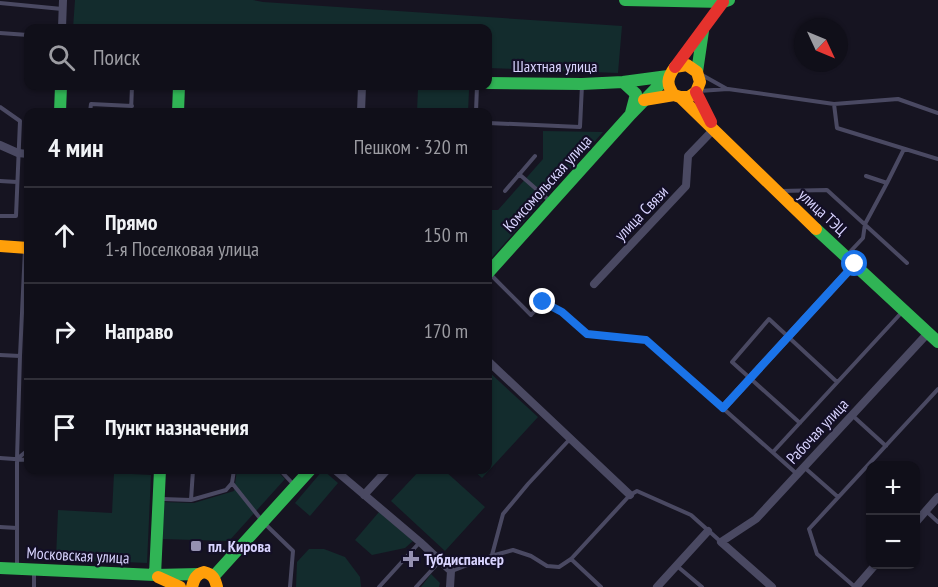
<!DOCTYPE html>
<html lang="ru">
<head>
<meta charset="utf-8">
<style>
	:root { --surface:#100f19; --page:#191822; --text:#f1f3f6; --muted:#9c9ca2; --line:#302f38 }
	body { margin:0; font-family:"PT Sans Narrow",sans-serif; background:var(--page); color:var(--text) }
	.controls { position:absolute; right:18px; bottom:18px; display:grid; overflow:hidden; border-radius:12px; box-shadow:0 2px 4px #0004 }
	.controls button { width:54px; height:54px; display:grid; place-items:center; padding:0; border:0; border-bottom:2px solid var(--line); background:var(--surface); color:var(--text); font:30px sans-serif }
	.compass { position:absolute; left:794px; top:18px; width:54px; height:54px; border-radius:50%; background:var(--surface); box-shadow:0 2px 4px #0004; rotate:134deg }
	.stop { position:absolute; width:18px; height:18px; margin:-14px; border:4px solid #1a73e8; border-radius:50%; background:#fff }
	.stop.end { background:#1a73e8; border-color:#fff; box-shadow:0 2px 6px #0008 }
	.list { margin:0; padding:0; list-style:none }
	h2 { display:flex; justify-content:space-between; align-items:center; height:78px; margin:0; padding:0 24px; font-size:26px }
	h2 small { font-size:20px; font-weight:400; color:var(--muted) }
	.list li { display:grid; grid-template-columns:39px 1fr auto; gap:18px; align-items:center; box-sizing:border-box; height:96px; padding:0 24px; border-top:2px solid var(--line) }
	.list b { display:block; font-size:22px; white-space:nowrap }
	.list p { margin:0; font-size:20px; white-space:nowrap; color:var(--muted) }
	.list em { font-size:20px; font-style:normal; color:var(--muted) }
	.icon { flex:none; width:33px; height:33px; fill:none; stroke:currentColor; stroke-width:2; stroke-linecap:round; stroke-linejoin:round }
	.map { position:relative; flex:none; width:938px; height:587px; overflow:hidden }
	.search { position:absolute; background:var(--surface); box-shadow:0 2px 4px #0004; left:24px; top:24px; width:468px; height:66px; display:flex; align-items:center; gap:15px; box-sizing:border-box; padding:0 21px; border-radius:12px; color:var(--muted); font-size:22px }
	.panel { position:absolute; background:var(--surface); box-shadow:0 2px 4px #0004; left:24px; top:108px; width:468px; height:366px; border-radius:12px }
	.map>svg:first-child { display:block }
	.green { fill:#132c2d }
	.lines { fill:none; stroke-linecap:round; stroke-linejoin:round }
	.lane { stroke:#4a4962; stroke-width:4 }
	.street { stroke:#4a4962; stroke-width:8 }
	.fast { stroke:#30b455; stroke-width:12 }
	.slow { stroke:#ff9f0a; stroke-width:12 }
	.jam { stroke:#e5322d; stroke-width:12 }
	.route { stroke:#1a73e8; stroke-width:8 }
	.poi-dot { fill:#9591b1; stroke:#130f26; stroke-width:2 }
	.labels { text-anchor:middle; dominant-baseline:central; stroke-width:4.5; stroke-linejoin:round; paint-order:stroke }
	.street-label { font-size:16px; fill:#d9d4ff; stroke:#130f26 }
	.poi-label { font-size:16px; font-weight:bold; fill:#d9d4ff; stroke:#130f26; text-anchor:start }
</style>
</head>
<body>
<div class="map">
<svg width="938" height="587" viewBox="0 0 938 587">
	<rect width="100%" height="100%" fill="#161421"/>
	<path class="green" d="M75,0H253L263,2L622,26L618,73L488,68V28H73Z
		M418,88L469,90L468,112H417Z
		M543,131L603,132L488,262V210H498L543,159Z
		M488,371L538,417L482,478L473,470H488Z
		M237,470H276L285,479L229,541L163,539V502L194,503L234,491Z
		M323,470L338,483L310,516L295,503Z
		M420,470H444L485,507L445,551L391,501Z
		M114,473L151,475L147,563L56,559L58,510L112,513Z
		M379,512L413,541L405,548L372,555L355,540Z
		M309,549H324L345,557L360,577L361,587H296L297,562Z
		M431,574L440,583L439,587H421Z"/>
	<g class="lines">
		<path class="lane" d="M0,3L62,9
			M0,33L28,35
			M702,75L727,89
			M699,91L728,89L834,104L898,99L938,113
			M834,104L837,128L938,159
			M0,107L20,121L16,216H0
			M90,112L91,104L132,106
			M131,112L132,86
			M476,112L477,86
			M488,123L580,127L582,85
			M519,174L551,202
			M866,176L887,183L904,149
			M0,181L17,182
			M505,191L535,156
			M780,191L827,190L907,263
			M847,255L863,238L865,224L887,183
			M491,275L531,315L543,302L562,312L587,334L646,340L797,474
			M0,355L20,356L25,249
			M853,416L886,446
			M800,423L732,362L769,319L837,382
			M773,452L903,311
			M0,458L28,460
			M17,459L20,356
			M805,468L838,497
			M234,470L232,483L263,522L293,551L290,587
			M280,470L294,485
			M162,499L191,500L226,490L232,483
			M191,500L193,470
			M926,511L938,522
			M0,527L17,528
			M492,555L503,514L528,484L569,440
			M571,559L601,587
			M677,566L702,587
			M17,567V459L28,450
			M452,571L491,556L513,550L531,556L547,566L559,567L571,559L630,495L637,491L691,515L720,541
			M34,587V570
			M379,587L420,542
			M416,587L440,561
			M855,587L817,554L809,529L938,389"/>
		<path class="street" d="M62,28L63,0
			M361,112L362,86
			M0,145L18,153L28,154
			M594,284L686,186L688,156L714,129
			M488,361L630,495
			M723,408L855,264
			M335,470L420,542L451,571L450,587
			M364,495L387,470
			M916,522L938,497
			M657,587L708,531
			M772,587L721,542L756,519L928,333
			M856,587L876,564"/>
		<path class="fast" d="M625,0L723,2L729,0
			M697,72L703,31
			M623,82L636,94L631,113
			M488,83L582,84L623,82L668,76
			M60,112L61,86
			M178,112L179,86
			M816,229L938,342
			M488,273L631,114L668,76
			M0,568L155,575L199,574
			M155,575L160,470
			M214,576L310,470"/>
		<path class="slow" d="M680,97L816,229
			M644,100L674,95L680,97H689L696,92L700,82L697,72L687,65L675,67C667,78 666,84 674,95
			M0,246L28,248
			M158,577L180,587
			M192,587C194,579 196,574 204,572C213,574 215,579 217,587"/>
		<path class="jam" d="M675,67L723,2
			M696,92L711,122"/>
	</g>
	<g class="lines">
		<path class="route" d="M543,302L562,312L587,334L646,340L723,408L855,264"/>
	</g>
	<g class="poi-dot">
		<rect x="190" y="540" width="12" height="12" rx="3"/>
		<path d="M408 550h6v6h6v6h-6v6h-6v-6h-6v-6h6z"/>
	</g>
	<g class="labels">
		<g class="street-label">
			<text x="555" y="66">Шахтная улица</text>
			<text transform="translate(547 183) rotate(-48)">Комсомольская улица</text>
			<text transform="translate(823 212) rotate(43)">улица ТЭЦ</text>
			<text transform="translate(641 213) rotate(-46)">улица Связи</text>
			<text transform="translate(817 431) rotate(-47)">Рабочая улица</text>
			<text transform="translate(78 555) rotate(3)">Московская улица</text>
		</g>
		<g class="poi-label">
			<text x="208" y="546">пл. Кирова</text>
			<text x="424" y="559">Тубдиспансер</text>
		</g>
	</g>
</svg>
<div class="controls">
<button>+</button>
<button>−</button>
</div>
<svg class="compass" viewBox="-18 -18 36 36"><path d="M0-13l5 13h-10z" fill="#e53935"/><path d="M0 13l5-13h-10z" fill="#9c9ca2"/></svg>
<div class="stop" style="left:855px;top:264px"></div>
<div class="stop end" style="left:543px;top:302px"></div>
<div class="search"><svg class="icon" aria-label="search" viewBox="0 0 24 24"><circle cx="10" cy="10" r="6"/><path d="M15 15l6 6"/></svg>Поиск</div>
<section class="panel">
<h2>4 мин<small>Пешком · 320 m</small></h2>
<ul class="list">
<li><svg class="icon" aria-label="ahead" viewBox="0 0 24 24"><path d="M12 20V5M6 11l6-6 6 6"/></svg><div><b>Прямо</b><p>1-я Поселковая улица</p></div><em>150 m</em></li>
<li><svg class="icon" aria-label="right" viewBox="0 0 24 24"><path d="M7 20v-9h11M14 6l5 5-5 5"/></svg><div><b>Направо</b></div><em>170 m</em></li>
<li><svg class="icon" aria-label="arrive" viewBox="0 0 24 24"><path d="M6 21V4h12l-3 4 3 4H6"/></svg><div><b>Пункт назначения</b></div></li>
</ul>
</section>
</div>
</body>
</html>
